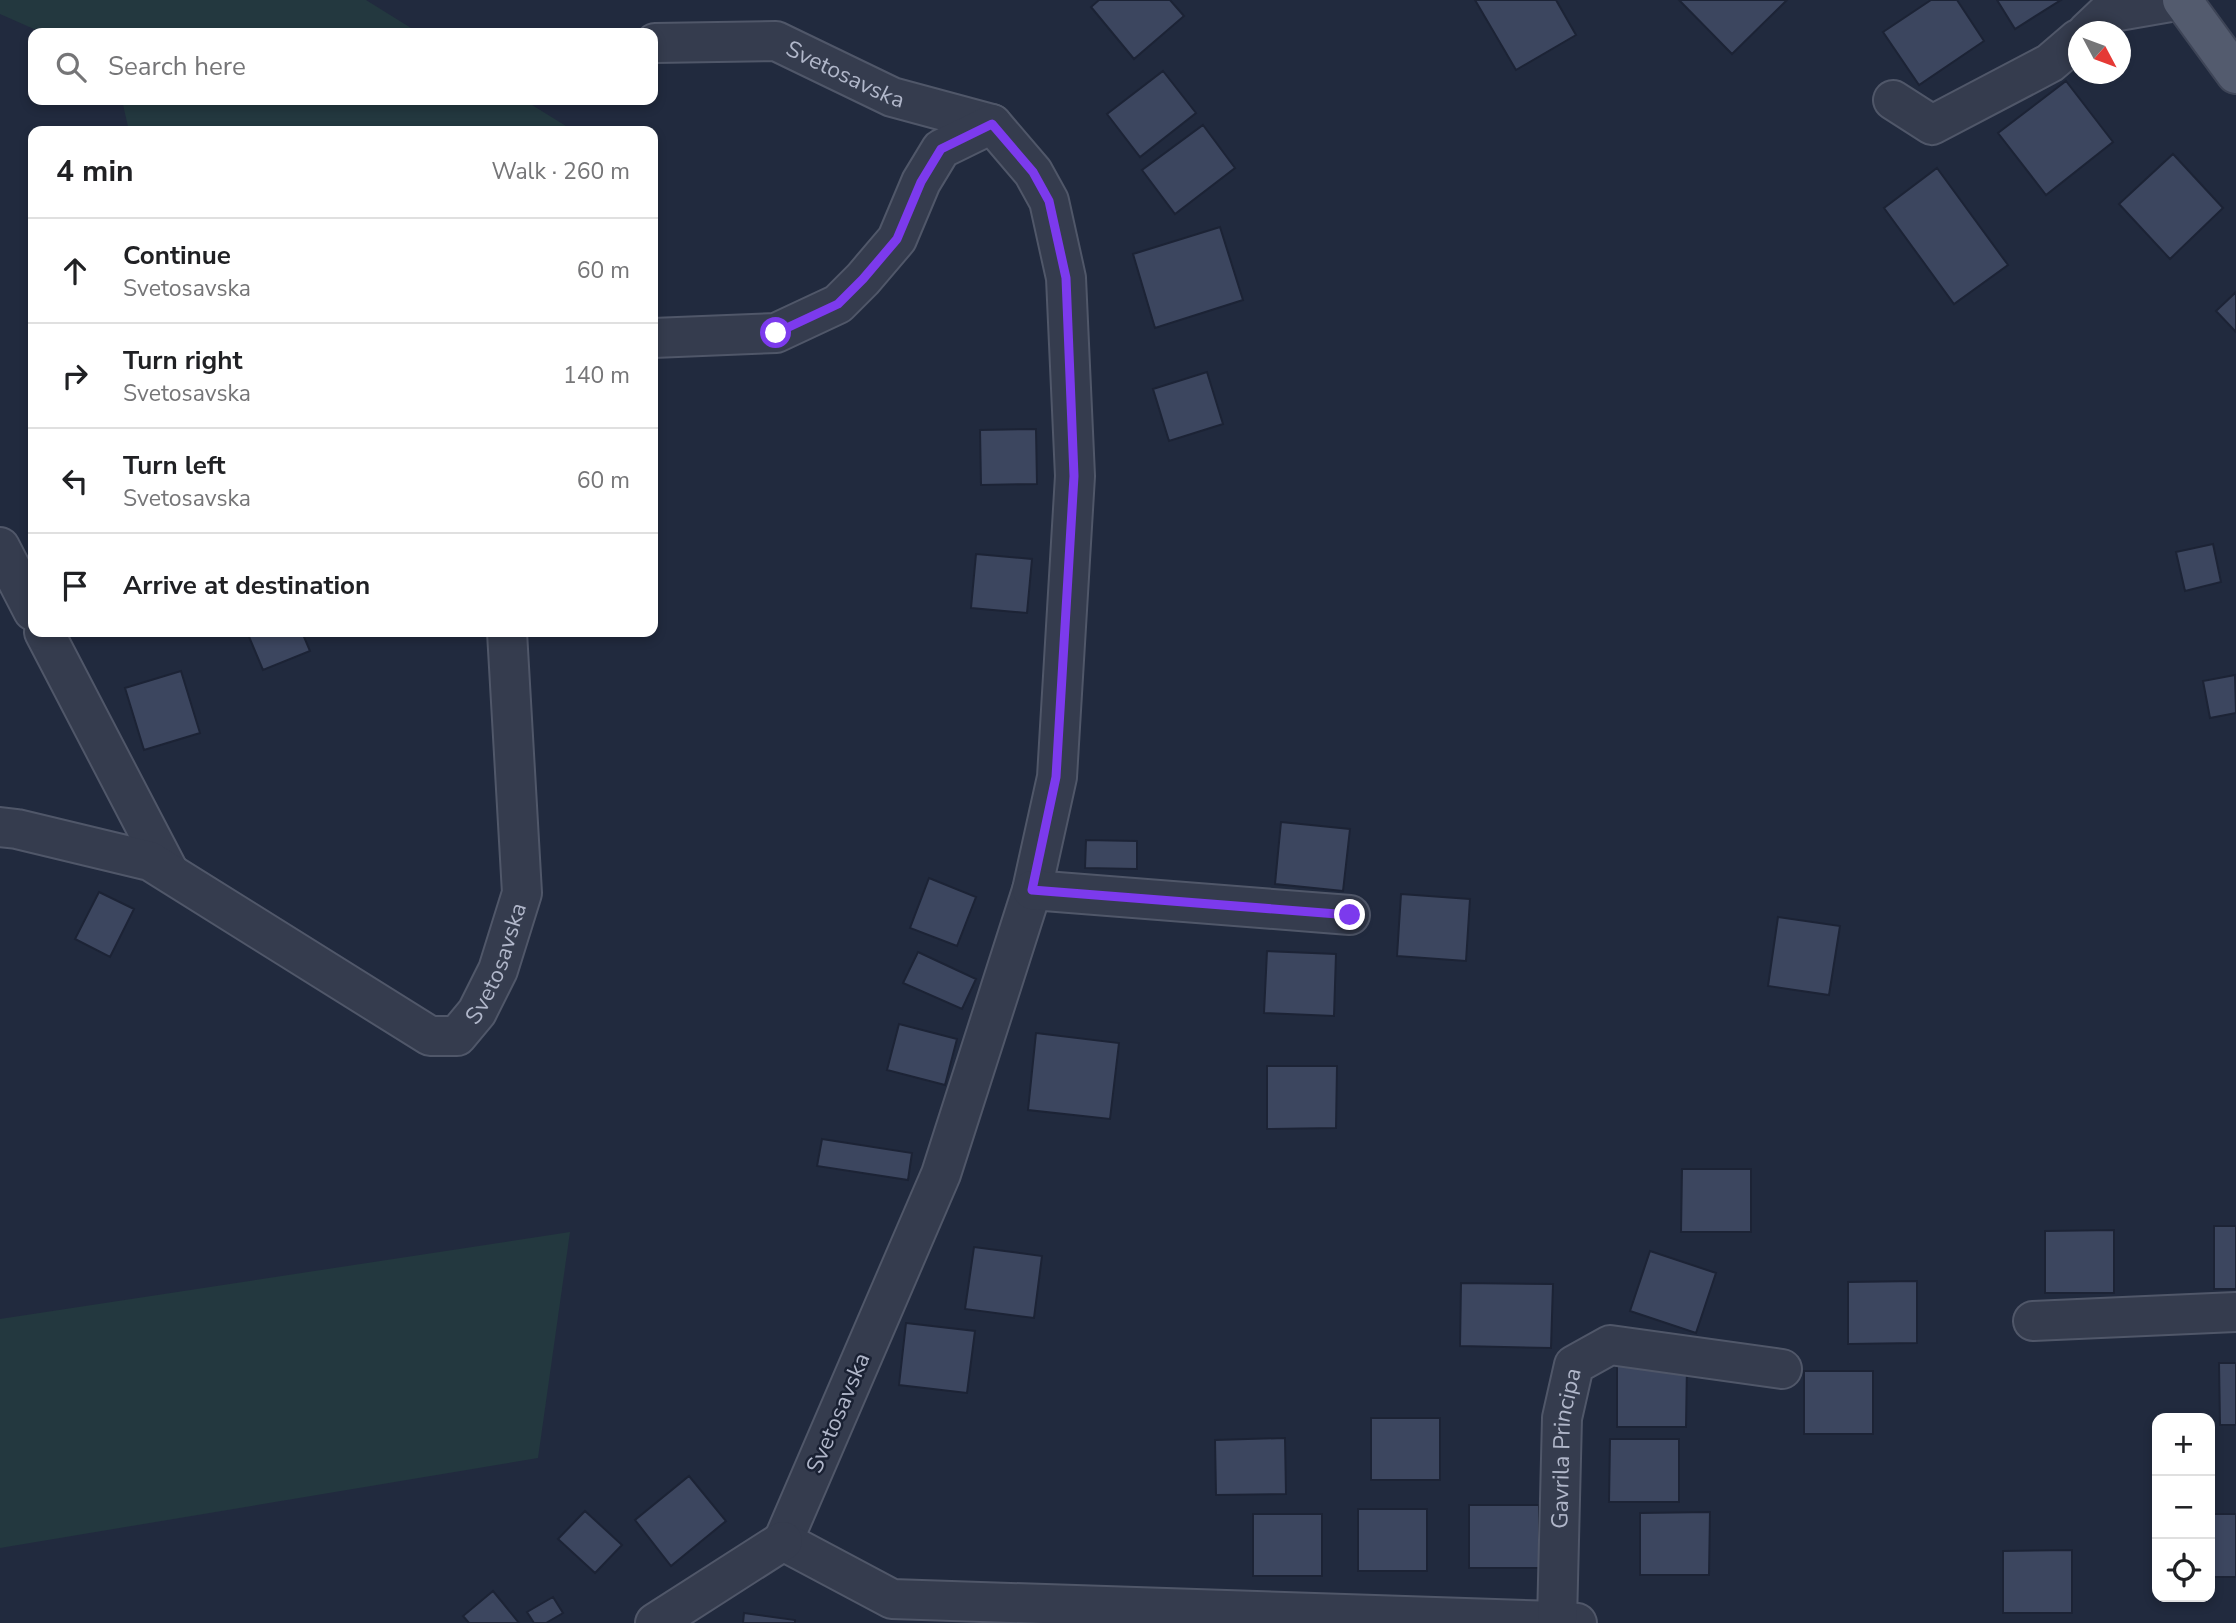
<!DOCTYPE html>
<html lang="en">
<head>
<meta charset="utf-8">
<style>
	:root { --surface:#fff; --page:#f2f2f2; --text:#202124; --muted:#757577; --line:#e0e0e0 }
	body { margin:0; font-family:"Nunito Sans",sans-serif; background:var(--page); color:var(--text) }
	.controls { position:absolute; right:21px; bottom:21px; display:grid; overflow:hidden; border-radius:14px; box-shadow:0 4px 10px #0003 }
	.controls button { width:63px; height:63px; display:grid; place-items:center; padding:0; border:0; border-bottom:2px solid var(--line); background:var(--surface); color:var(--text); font:35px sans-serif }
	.compass { position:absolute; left:2068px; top:21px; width:63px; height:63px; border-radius:50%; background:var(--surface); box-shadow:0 4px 10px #0003; rotate:131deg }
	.stop { position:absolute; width:21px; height:21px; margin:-16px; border:5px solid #7c3aed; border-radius:50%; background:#fff }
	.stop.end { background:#7c3aed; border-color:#fff; box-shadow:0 2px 7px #0008 }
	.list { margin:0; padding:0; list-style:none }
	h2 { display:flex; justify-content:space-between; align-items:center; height:91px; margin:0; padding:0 28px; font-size:30px }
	h2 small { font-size:23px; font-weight:400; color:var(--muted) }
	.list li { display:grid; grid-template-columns:46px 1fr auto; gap:21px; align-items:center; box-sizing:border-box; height:105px; padding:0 28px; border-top:2px solid var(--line) }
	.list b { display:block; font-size:26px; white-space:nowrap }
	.list p { margin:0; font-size:23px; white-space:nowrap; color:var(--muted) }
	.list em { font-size:23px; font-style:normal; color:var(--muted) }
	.icon { flex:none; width:38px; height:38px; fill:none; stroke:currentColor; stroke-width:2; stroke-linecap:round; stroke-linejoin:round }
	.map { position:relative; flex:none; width:2236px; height:1623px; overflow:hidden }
	.search { position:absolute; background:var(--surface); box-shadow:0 4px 10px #0003; left:28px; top:28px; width:630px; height:77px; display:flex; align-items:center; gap:18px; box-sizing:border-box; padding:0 24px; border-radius:14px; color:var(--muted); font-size:26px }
	.panel { position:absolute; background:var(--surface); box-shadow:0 4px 10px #0003; left:28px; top:126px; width:630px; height:511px; border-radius:14px }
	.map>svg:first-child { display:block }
	.green { fill:#23383f }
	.building { fill:#3c465f; stroke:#1c2335; stroke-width:2 }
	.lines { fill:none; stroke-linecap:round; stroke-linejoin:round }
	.street-casing { stroke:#505769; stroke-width:42 }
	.primary-casing { stroke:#3e4557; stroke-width:42 }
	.street { stroke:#353c4e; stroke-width:38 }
	.primary { stroke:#535b6e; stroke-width:38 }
	.route { stroke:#7c3aed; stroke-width:9 }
	.labels { text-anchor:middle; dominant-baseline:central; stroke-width:5; stroke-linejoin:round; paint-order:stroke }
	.street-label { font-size:23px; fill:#b1b7ca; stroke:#1a2133 }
</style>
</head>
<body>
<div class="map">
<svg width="2236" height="1623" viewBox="0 0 2236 1623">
	<rect width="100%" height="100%" fill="#212a3e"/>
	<path class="green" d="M0,0H366L419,33H43L0,14Z
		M122,100H524L574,131H129Z
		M570,1232L538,1458L0,1548V1319Z"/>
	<path class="building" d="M1099,0H1170L1184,16L1134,59L1091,7Z
		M1475,0H1556L1576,35L1516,70Z
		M1679,0H1787L1732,54Z
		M1931,0H1957L1984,41L1919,85L1883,32Z
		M1997,0H2061L2015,29Z
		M1163,71L1196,113L1140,157L1107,114Z
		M2066,81L2113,142L2046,195L1998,133Z
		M1203,125L1235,168L1175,214L1142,170Z
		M2173,154L2223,208L2170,259L2119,204Z
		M1937,168L2008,265L1954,304L1884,208Z
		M1220,227L1243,300L1155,328L1133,254Z
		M2236,292V332L2216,311Z
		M1207,372L1223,424L1169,441L1153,389Z
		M1036,429L1037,484L981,485L980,430Z
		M2213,544L2221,582L2185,591L2176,552Z
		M976,554L1032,559L1027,613L971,608Z
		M247,632H302L310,651L263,670Z
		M181,671L200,733L144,750L125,688Z
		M2235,675L2236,713L2210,718L2203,681Z
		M1281,822L1350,829L1343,891L1275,884Z
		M1086,840L1137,841V869L1085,868Z
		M929,878L976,897L957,946L910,928Z
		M99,892L134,909L110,957L75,939Z
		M1401,894L1470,899L1466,961L1397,956Z
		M1778,917L1840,926L1829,995L1768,986Z
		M1267,951L1336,954L1334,1016L1264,1013Z
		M918,952L976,979L962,1009L903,983Z
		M899,1024L957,1039L945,1085L887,1070Z
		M1036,1033L1119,1043L1110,1119L1028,1110Z
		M1267,1066H1337L1336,1128L1267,1129Z
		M822,1139L912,1153L908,1180L817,1166Z
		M1682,1169H1751V1232H1681Z
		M2214,1226H2236V1289H2214Z
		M2114,1230V1293H2045V1231Z
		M974,1247L1042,1256L1034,1318L965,1309Z
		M1650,1251L1716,1273L1696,1333L1630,1311Z
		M1917,1281V1343L1848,1344V1282Z
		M1461,1283L1553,1284L1551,1348L1460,1346Z
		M906,1323L975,1331L967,1393L899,1385Z
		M2219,1363H2236V1425H2220Z
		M1687,1364L1686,1427H1617V1365Z
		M1804,1371H1873V1434H1804Z
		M1371,1418H1440V1480H1371Z
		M1285,1438L1286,1494L1216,1495L1215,1440Z
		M1610,1439H1679V1502H1609Z
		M689,1476L726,1521L671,1566L635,1520Z
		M1469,1505H1539V1568H1469Z
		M1358,1509H1427V1571H1358Z
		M585,1511L622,1545L595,1573L558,1539Z
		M1710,1512L1709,1575H1640V1513Z
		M1253,1514H1322V1576H1253Z
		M2210,1514H2236V1577H2210Z
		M2072,1550V1613H2003V1551Z
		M493,1591L519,1623H469L463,1616Z
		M553,1597L563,1613L546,1623H534L527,1612Z
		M744,1613L795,1620V1623H743Z"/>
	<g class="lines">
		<g class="street-casing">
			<g id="street">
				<path d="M2087,32L2107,13L2182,0"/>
				<path id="s1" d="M655,43L776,41L892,97L992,124"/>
				<path d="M1893,100L1932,125L2050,63L2078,39"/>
				<path d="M653,338L776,333L838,304L863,279L897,239L921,182L941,149L992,124L1033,172L1049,201L1066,278L1075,476L1057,777L1032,890L941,1174L783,1541"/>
				<path d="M0,547L33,611"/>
				<path d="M44,632L169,872"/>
				<path id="s2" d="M0,827L17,829L150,861L430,1036H457L477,1012L498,970L522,893L507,632"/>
				<path d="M1032,890L1350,915"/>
				<path d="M2033,1321L2236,1312"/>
				<path d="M783,1541L892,1599L1557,1621L1577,1623"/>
				<path id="s3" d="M1557,1621L1562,1418L1574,1365L1610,1345L1782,1369"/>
				<path d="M655,1623L783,1541"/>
			</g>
		</g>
		<g class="primary-casing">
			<path id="primary" d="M2182,0L2236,74"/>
		</g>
		<use href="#street" class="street"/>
		<use href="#primary" class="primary"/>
	</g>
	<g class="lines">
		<path class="route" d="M776,333L838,304L863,279L897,239L921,182L941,149L992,124L1033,172L1049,201L1066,278L1074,476L1056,777L1032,890L1350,915"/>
	</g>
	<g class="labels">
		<g class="street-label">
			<text stroke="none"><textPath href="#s1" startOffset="198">Svetosavska</textPath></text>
			<text stroke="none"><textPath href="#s2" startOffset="595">Svetosavska</textPath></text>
			<text transform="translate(838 1413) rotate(-67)">Svetosavska</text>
			<text stroke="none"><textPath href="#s3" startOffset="173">Gavrila Principa</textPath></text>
		</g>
	</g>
</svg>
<div class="controls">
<button>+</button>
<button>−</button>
<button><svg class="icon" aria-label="locate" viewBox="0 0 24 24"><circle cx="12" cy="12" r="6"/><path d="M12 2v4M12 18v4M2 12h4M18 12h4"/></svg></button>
</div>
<svg class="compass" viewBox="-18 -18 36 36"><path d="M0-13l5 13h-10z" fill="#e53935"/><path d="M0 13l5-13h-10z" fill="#757577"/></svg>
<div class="stop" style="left:776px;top:333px"></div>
<div class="stop end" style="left:1350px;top:915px"></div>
<div class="search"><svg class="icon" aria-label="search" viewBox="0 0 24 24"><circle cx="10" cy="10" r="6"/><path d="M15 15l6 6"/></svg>Search here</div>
<section class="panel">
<h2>4 min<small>Walk · 260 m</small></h2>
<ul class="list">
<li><svg class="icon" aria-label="ahead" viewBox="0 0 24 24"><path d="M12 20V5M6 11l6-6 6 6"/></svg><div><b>Continue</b><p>Svetosavska</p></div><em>60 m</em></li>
<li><svg class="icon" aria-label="right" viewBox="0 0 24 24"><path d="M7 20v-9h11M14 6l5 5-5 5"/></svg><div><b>Turn right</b><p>Svetosavska</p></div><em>140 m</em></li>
<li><svg class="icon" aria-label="left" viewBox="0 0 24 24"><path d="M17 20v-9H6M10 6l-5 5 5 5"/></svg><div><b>Turn left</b><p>Svetosavska</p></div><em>60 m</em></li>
<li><svg class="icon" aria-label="arrive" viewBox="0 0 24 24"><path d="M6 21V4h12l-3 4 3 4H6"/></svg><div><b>Arrive at destination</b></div></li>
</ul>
</section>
</div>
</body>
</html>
